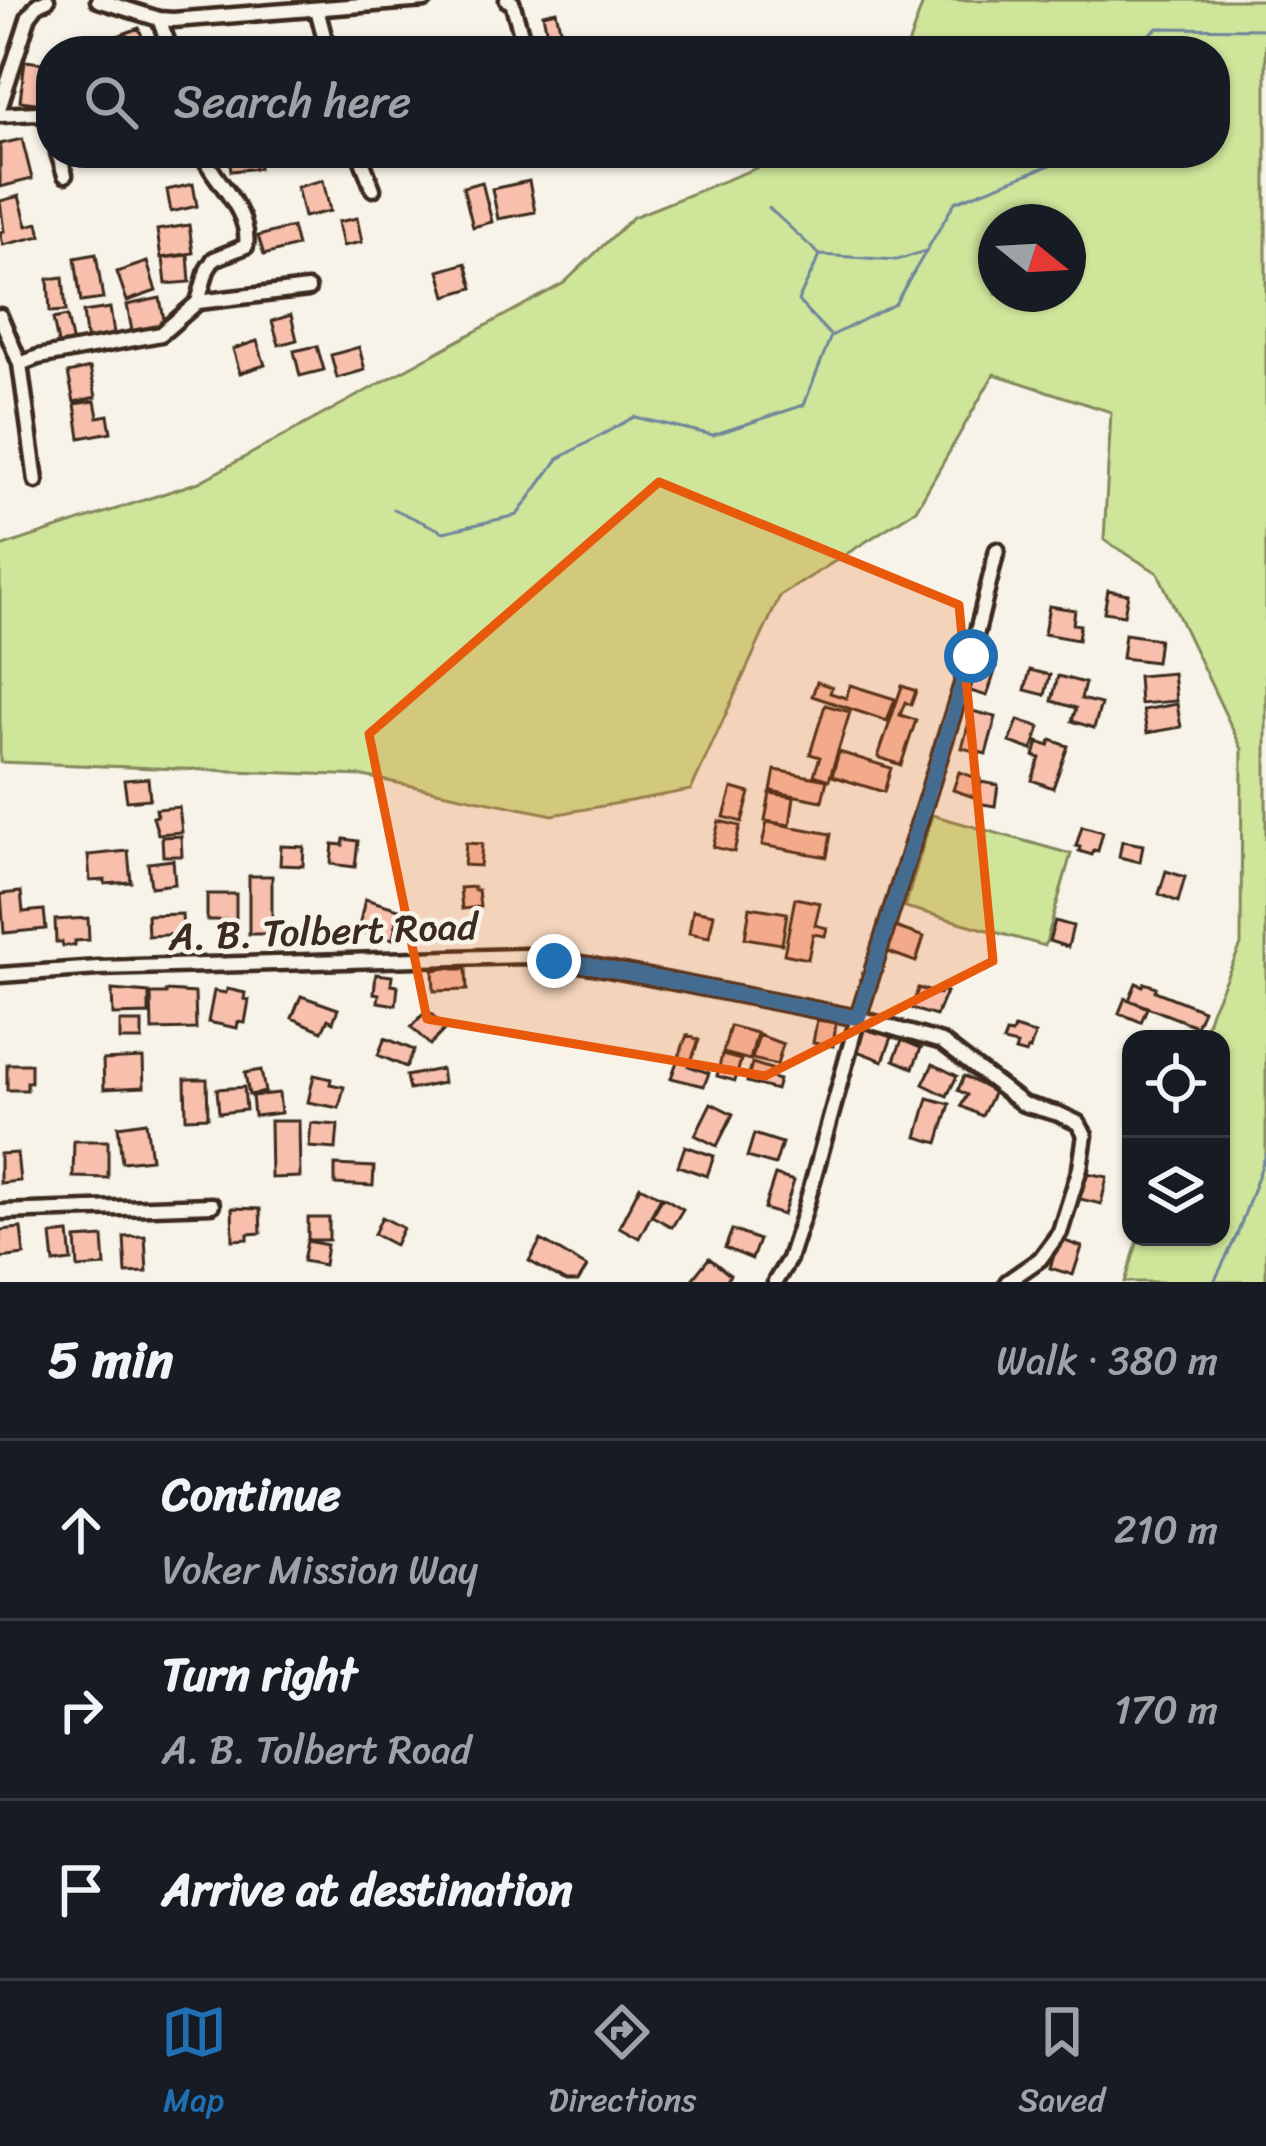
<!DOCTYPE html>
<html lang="en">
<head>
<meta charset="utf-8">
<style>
	:root { --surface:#171b24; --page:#20242c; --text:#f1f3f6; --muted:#9ea1a6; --line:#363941; --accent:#1f6fb2 }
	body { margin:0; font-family:Sriracha,sans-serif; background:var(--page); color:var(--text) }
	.controls { position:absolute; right:36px; bottom:36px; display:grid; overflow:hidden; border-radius:24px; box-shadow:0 3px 9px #0004 }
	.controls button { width:108px; height:108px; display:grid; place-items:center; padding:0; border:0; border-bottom:3px solid var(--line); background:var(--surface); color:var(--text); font:60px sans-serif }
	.compass { position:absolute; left:978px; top:204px; width:108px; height:108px; border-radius:50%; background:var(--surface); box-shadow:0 3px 9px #0004; rotate:108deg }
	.stop { position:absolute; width:36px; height:36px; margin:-27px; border:9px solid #1f6fb2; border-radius:50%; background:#fff }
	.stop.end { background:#1f6fb2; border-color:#fff; box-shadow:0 3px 12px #0008 }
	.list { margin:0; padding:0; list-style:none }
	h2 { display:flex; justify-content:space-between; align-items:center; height:156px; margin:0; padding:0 48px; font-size:51px }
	h2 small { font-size:39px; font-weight:400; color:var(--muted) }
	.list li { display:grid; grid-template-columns:78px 1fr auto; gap:36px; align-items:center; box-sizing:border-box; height:180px; padding:0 48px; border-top:3px solid var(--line) }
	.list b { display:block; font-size:45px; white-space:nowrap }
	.list p { margin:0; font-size:39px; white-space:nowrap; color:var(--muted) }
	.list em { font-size:39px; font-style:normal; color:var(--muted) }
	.icon { flex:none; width:66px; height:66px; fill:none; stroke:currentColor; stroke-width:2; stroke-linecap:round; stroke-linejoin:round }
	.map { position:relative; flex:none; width:1266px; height:1282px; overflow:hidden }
	.search { position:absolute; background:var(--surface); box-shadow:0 3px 9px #0004; left:36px; right:36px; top:36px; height:132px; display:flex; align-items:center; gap:30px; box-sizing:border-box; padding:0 42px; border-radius:48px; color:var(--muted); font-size:45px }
	.sheet { height:696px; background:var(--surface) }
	nav { display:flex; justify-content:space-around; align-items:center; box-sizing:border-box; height:168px; border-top:3px solid var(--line); background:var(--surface); font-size:33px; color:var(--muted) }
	nav a { display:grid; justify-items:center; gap:6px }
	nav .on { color:var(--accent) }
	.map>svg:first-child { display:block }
	.green { fill:#cee59a; stroke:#84885c; stroke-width:3; fill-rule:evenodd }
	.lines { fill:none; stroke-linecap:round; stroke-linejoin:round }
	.stream { stroke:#70869b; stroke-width:3 }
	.building { fill:#f7bfac; stroke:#3b2a1e; stroke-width:3 }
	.street-casing { stroke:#3b2a1e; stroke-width:21 }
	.street { stroke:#f7f3e8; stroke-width:12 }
	.route { stroke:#1f6fb2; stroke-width:15 }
	.marked { fill:#e8590c; fill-opacity:0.2; stroke:#e8590c; stroke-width:9; stroke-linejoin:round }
	.labels { text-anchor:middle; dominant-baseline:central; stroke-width:9; stroke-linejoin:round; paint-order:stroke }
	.street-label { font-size:39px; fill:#3b2a1e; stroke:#f7f3e8 }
</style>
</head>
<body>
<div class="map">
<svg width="1266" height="1282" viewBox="0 0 1266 1282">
	<rect width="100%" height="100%" fill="#f7f3e8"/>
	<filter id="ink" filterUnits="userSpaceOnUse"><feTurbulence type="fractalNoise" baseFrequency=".00833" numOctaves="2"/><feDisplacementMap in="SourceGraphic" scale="24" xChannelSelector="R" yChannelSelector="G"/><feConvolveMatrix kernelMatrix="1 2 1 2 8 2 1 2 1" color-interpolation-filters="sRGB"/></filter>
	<g filter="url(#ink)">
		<path class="green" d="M924,0H1266V1282H1125L1139,1237H1221V1039H1202L1211,1011L1241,945L1242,749L1158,573L1104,540L1111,412L994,374L916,510L780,596L691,790L553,815L363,776L0,762V547L199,482L564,283L633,217L794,153H1215V51H906ZM996,222H1068V294H996Z
			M932,815L1071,854L1045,946L905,907Z"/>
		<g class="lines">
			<path class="stream" d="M1125,51L1158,28L1266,29
				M769,208L820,255L897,260L926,251
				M820,255L798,301L829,334
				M394,509L444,532L517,515L558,459L634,417L713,435L804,405L831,336L895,304L955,202L1063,160L1069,153
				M1214,1282L1237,1235L1266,1154"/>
		</g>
		<path class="building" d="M556,11L563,41L549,44L543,14Z
			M139,28L147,51H111L106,40Z
			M25,61L51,64V105L20,101Z
			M22,139L32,179L0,187V144Z
			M229,153H258L259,168L231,171Z
			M323,180L330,211L304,217L297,187Z
			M529,181L535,212L498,219L492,189Z
			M482,182L492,222L473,227L463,187Z
			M193,184L197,206L171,212L167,190Z
			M19,196L27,226L38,223L41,236L3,245L0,232L4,231L0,201Z
			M357,218L362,242L343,246L338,222Z
			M189,225L193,253L161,258L157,230Z
			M292,227L297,246L264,255L258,236Z
			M96,254L103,299L81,302L75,258Z
			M188,255L190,282L166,284L163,258Z
			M147,262L156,291L127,301L117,272Z
			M466,263L473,288L446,296L439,271Z
			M63,277L66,311L50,312L48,279Z
			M160,298L166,330L133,336L127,305Z
			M110,308L115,340L87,344L83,312Z
			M291,315L297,340L279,345L272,321Z
			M67,316L73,345L59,348L53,319Z
			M257,341L265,365L240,373L233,349Z
			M317,346L324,370L300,376L294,351Z
			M359,347L365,370L337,378L331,355Z
			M90,368L96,397L74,402L68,373Z
			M95,401L98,417L108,415L111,432L80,438L75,404Z
			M1108,590L1128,594L1124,615L1104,612Z
			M1049,606L1075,610L1073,624L1080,625L1078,640L1044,634Z
			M1125,634L1159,639L1156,662L1122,658Z
			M977,661L996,668L987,696L967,690Z
			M1030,670L1050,675L1045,695L1025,690Z
			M1173,673L1176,701L1140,704L1138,676Z
			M1058,676L1085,683L1081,699L1101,704L1094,728L1072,721L1076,708L1052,701Z
			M817,682L832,687L830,693L846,698L850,685L895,699L887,721L812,696Z
			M902,686L916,691L911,705L905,702L900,715L916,720L901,765L878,757Z
			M1177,704L1181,727L1147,733L1143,710Z
			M825,705L850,712L829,780L814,775L820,757L810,754Z
			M972,711L996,717L986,754L962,748Z
			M1018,720L1040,727L1032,750L1010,742Z
			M1051,740L1068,746L1053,788L1032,780L1040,758L1034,756L1038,742L1049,746Z
			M839,752L891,768L884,792L832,776Z
			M775,770L827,780L822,801L771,791Z
			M959,772L980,779L974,797L953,790Z
			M148,778L150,799L127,801L124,780Z
			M981,782L998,785L995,806L977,803Z
			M732,788L750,793L742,822L724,817Z
			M770,793L794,797L790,825L765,821Z
			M179,807L182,832L158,834L153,817L157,816L156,809Z
			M719,821L740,826L734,852L713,847Z
			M767,822L831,834L827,857L762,845Z
			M1082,826L1103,832L1098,851L1094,850L1092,855L1079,851L1080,847L1076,846Z
			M181,836L182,856H163L162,837Z
			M344,839L358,841L355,867L331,864L333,844L343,845Z
			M1122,841L1143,845L1140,862L1119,857Z
			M466,843L482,844L480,866L464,865Z
			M281,846L304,847L303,866L280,865Z
			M128,851L131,882L105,884V880L90,881L88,855Z
			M173,860L175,884L151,887L148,863Z
			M1166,871L1185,877L1178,902L1159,894Z
			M249,876H272V934H249Z
			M474,887V890H478L480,907L462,909L460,888Z
			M21,892L23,912L44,910L46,929L4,933L1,894Z
			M207,894H236V920H207Z
			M795,898L820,903L815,925L827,928L825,936L813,934L808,959L784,954Z
			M365,899L399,909L393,939L358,931Z
			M750,907L787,913L782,944L745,938Z
			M693,910L714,914L709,937L689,933Z
			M182,914L183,934L148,936L147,915Z
			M88,918L89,940L75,941V945L63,946L62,942H56L55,920Z
			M1055,921L1073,926L1068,947L1049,941Z
			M895,927L924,937L916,962L886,951Z
			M454,967V969H466L467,990L434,991L433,970Z
			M376,974L392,976L391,985L398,986L396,1005L378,1002L379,994L374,993Z
			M1136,983L1143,986L1144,983L1156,987L1155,991L1203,1010L1196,1026L1129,1000Z
			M918,988L939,994L940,990L946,992L936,1016L912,1009Z
			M227,989L245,993L244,999L249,1000L245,1023L238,1022L237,1028L208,1022L214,991L226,993Z
			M112,990L149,993V1014L113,1015Z
			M166,991L195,993L196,1029L152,1030L151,994H166Z
			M301,996L338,1009L333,1022L328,1019L322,1031L292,1018Z
			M1125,998L1147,1008L1141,1022L1119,1013Z
			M427,1010L446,1028L430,1045L411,1027Z
			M817,1020L836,1023L833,1046L813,1043Z
			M120,1022H142V1040H120Z
			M730,1026L757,1033L750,1060L723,1053Z
			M863,1026L892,1037L883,1061L854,1050Z
			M1014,1028L1035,1034L1030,1050L1028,1049L1026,1054L1015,1051L1017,1045L1003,1042L1006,1033L1012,1034Z
			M687,1035L699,1040L689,1066L709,1073L704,1086L671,1078Z
			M759,1035L783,1044L777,1065L752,1059Z
			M385,1038L414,1050L406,1067L378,1055Z
			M902,1040L921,1048L913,1068L894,1060Z
			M722,1055L741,1060L735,1081L717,1076Z
			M143,1058L144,1087L104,1089L103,1060Z
			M752,1063L774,1070L772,1078L779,1080L776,1090L747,1082Z
			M7,1064H31V1082H27V1090H7Z
			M933,1064L957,1076L947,1096L923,1084Z
			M441,1069L443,1083L409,1090L406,1076Z
			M261,1070L265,1092L249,1095L245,1073Z
			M314,1075L331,1079L330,1084L344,1087L339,1108L308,1102Z
			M964,1076L994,1092L982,1116L961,1106L967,1095L958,1090Z
			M185,1079H207L208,1117L186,1118Z
			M244,1087L246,1110L219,1113L217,1089Z
			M279,1093L281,1113L254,1116L252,1096Z
			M928,1098L950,1104L938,1143L917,1137Z
			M711,1103L733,1114L717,1146L695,1135Z
			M270,1121H299L300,1177L271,1178Z
			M146,1122L151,1159L122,1162L118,1126Z
			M311,1123L338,1125L336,1149L309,1147Z
			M754,1134L782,1143L775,1165L747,1157Z
			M74,1141H108V1178L73,1177Z
			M685,1146L714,1156L707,1176L678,1166Z
			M17,1153L20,1181L0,1183V1154Z
			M335,1165L374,1167L373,1186L335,1184Z
			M1082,1172L1107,1177L1101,1204L1076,1198Z
			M775,1175L794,1181L783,1215L764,1209Z
			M640,1186L661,1197L639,1238L619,1227Z
			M663,1197L683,1209L672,1227L652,1216Z
			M232,1208L260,1209L261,1233L248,1234V1239L233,1240Z
			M382,1217L403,1228L395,1245L374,1234Z
			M308,1218H329V1240H308Z
			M21,1228L24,1255L0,1258V1230Z
			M732,1230L759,1240L752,1259L725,1248Z
			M69,1233L72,1261L54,1263L51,1235Z
			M145,1236L147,1272L126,1273L124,1237Z
			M103,1237L105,1266L78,1268L76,1239Z
			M1059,1239L1082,1247L1073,1275L1050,1268Z
			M541,1240L587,1267L578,1282H566L529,1261Z
			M307,1241L327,1245L324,1265L303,1261Z
			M709,1258L730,1275L725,1282H690Z"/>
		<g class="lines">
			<g class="street-casing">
				<path id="street" d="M98,0L159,19L173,20L425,0
					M507,0L512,2L526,51
					M317,9L328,51
					M159,19L171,51
					M0,106L29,16L38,4L47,0
					M0,115L37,113L47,118L51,131
					M58,153L65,175
					M359,153L373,189
					M198,302L308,289
					M0,316L20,364L36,481
					M20,364L38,357L161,334L198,302L207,270L214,259L246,246C251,210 215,183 202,153
					M0,975L98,968L525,956L593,966L858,1018L942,1042L1023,1104L1059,1114L1078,1123L1085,1135L1080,1168L1060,1232L1040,1259L1007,1282
					M0,1212L212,1205
					M775,1282L789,1259L804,1213L858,1018L971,656L997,550"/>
			</g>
			<use href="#street" class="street"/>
		</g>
	</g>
	<g class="lines" filter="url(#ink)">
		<path class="route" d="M554,961L593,966L858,1018L971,656"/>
	</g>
	<path class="marked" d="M659,482L959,605L993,961L765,1076L427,1019L369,734Z"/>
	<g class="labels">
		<g class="street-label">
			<text transform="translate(323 931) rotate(-2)">A. B. Tolbert Road</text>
		</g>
	</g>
</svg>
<div class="controls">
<button><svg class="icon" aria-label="locate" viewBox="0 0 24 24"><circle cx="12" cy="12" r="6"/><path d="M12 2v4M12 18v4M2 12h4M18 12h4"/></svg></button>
<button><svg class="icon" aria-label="layers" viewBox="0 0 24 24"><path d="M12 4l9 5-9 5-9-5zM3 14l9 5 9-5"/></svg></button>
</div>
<svg class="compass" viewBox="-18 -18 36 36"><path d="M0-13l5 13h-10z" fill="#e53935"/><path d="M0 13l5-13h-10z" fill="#9ea1a6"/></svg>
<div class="stop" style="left:971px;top:656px"></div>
<div class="stop end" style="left:554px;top:961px"></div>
<div class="search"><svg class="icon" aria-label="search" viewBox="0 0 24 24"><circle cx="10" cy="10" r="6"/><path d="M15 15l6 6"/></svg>Search here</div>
</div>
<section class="sheet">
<h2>5 min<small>Walk · 380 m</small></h2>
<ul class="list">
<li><svg class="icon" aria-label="ahead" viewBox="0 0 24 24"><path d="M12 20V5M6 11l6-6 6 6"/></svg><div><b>Continue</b><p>Voker Mission Way</p></div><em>210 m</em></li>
<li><svg class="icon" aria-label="right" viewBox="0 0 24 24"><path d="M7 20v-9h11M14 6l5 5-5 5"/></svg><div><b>Turn right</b><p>A. B. Tolbert Road</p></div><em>170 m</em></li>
<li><svg class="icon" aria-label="arrive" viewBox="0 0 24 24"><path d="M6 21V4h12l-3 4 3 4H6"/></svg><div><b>Arrive at destination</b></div></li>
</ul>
</section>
<nav>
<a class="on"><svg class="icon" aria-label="map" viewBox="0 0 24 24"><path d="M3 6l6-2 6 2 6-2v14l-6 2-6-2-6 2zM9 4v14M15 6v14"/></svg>Map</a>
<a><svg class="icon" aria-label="directions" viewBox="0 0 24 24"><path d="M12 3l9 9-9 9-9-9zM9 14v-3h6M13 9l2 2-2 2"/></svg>Directions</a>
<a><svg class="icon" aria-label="saved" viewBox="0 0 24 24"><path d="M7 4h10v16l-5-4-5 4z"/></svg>Saved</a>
</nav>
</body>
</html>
